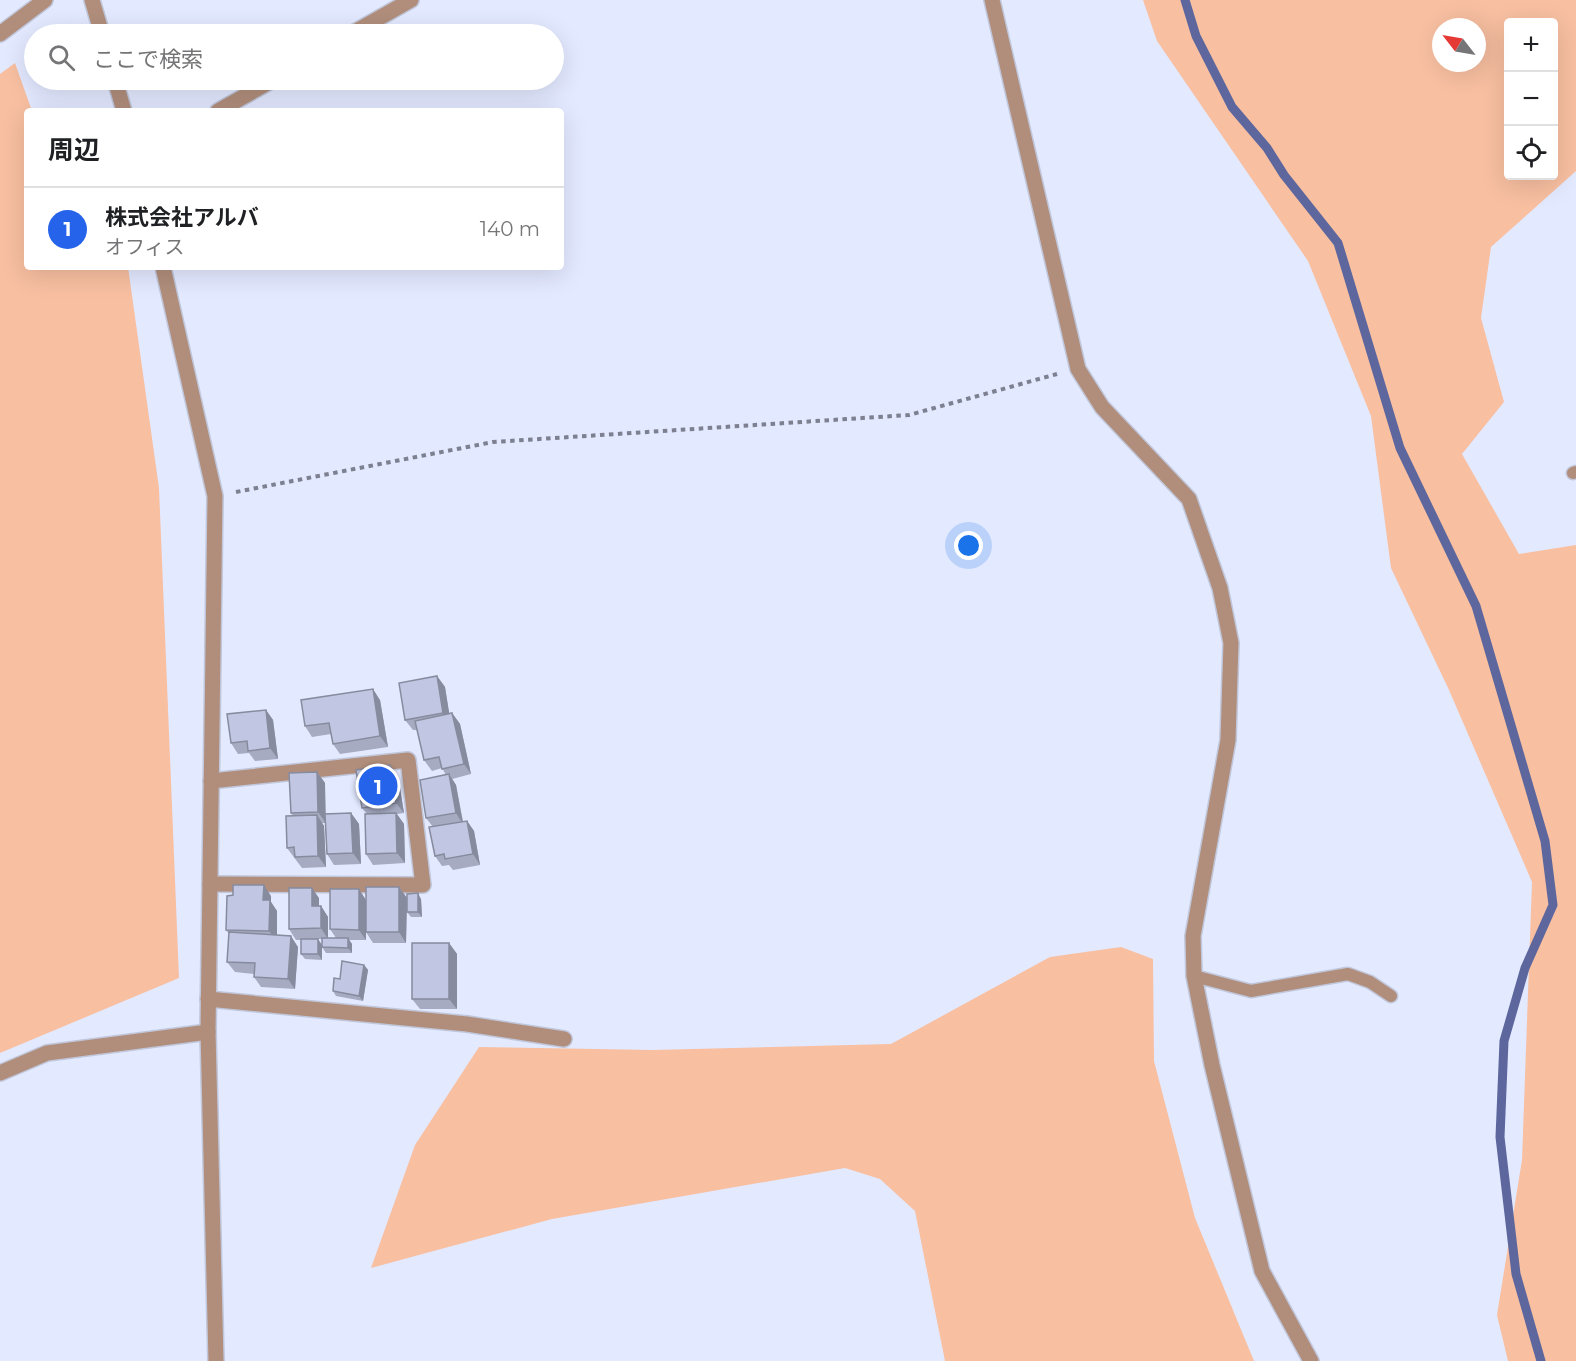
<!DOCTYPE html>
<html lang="ja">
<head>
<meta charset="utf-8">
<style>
	:root { --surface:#fff; --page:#f2f2f2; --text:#202124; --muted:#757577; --line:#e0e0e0; --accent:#2563eb }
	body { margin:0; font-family:Montserrat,"Noto Sans JP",sans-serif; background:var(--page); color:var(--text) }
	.controls { position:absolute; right:18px; top:18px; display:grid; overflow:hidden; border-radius:6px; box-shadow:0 6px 24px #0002 }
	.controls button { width:54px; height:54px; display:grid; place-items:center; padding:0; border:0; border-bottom:2px solid var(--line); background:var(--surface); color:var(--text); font:30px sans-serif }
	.compass { position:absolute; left:1432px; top:18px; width:54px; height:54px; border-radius:50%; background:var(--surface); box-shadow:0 6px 24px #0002; rotate:301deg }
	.you { position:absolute; left:969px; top:546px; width:21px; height:21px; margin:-15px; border:4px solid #fff; border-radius:50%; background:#1a73e8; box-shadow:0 0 0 9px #1a73e833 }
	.badge { display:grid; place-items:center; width:39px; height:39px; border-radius:50%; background:var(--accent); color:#fff; font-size:20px; font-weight:700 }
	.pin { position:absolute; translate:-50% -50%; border:3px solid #fff; box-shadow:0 2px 6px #0006 }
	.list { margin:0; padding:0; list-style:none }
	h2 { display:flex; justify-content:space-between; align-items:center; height:78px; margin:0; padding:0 24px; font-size:26px }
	h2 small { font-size:20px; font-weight:400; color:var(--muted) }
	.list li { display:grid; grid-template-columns:39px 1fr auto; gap:18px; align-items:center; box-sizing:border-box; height:84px; padding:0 24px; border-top:2px solid var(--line) }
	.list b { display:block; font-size:22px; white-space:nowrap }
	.list p { margin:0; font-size:20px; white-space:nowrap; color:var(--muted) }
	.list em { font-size:20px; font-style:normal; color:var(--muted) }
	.icon { flex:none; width:33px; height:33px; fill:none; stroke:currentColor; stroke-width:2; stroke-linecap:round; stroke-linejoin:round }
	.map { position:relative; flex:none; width:1576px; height:1361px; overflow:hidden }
	.search { position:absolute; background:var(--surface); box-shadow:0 6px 24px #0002; left:24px; top:24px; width:540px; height:66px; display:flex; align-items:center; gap:15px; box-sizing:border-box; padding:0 21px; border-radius:33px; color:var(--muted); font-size:22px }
	.panel { position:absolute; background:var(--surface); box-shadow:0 6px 24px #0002; left:24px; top:108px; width:540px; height:162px; border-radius:6px }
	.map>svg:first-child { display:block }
	.green { fill:#f8bfa1; fill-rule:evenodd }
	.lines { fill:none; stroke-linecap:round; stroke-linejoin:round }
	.stream { stroke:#5d679d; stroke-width:9 }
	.service-casing { stroke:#c1c7db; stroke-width:15 }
	.minor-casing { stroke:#c1c7db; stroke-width:18 }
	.tertiary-casing { stroke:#c1c7db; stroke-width:18 }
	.path { stroke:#7c8090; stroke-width:4; stroke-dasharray:4.5 4.5; stroke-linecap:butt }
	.service { stroke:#b18e7c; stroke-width:12 }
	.minor { stroke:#b18e7c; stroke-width:15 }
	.tertiary { stroke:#b18e7c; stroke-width:15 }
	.wall { fill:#a6abc2 }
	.shaded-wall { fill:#878b9e }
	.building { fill:#c1c7e2; stroke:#878b9e; stroke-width:1.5 }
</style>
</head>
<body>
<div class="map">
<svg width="1576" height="1361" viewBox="0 0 1576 1361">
	<rect width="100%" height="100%" fill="#e3e9ff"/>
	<path class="green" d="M1143,0H1576V171L1491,247L1481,318L1504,402L1462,454L1519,554L1576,545V1361H1508L1497,1315L1522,1160L1532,882L1449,690L1391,568L1371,416L1308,261L1157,41ZM1508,22H1554V176H1508ZM1441,27H1477V63H1441Z
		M15,63L32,111H27V267H128L159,488L179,978L0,1053V74Z
		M1121,947L1153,959L1154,1061L1195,1218L1254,1361H945L915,1211L880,1179L845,1168L552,1219L371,1268L415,1145L479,1047L653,1050L891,1044L1050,957Z"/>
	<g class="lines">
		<path class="stream" d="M1185,0L1196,36L1232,107L1267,148L1284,175L1338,243L1400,448L1476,606L1545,841L1553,905L1525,968L1504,1041L1500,1137L1516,1274L1541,1361"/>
		<g class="service-casing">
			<path id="service" d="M1573,473L1576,472
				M1194,976L1251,991L1348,974L1370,982L1391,996"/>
		</g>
		<g class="minor-casing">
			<path id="minor" d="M992,0L1078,369L1102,407L1189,499L1220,588L1231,643L1228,740L1193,936L1194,976L1212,1065L1262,1271L1311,1361
				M351,34L411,0
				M218,111L273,80
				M210,884L423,885L408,760L211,781
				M208,999L467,1024L564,1039
				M0,1073L47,1053L208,1032"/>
		</g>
		<g class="tertiary-casing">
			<path id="tertiary" d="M92,0L102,34
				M0,34L45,0
				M115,80L124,111
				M163,267L215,496L208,1032L216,1361"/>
		</g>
		<path class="path" d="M236,492L493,442L909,415L1057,374"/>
		<use href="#service" class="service"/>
		<use href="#minor" class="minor"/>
		<use href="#tertiary" class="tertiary"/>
	</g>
	<path class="wall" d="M437,676L445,687L449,714L452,713L460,724L471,774L452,779L456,785L463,821H467L474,831L480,865L453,870L449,865L442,866L435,856L433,827L426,818L446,775L442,768L432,771L424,760L417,730H413L405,720Z
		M380,700L388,747L340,754L333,744L331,734L312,737L305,726Z
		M266,710L273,720L278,759L255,761L249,753L238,754L231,743Z
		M390,765L398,776L404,813L397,814L404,824L405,863L373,865L366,854L367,814L362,808Z
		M317,772L325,783V814L351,813L359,824L361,864L334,865L327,854L325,823H322L324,826L326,867L302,868L287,848L293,816L291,813Z
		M399,887L407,898L406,943H373L366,932V940H349L352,944V953H326L322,947V939H316L322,945V960L305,959L301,954V940H296L289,929L319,898V906H321L328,917V938H336L330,929L366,900Z
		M271,896V902L277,911V935L298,947L295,989L261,987L254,977V974L235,972L227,962L229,934L226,930Z
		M421,899L422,917H411L407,912Z
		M449,943L457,954V1009H420L412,999Z
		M364,965L368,970L363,1001L336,996L333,991L340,979Z"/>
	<path class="shaded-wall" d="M437,676L445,687L451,724L443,713Z
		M373,689L380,700L388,747L380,736Z
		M266,710L273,720L278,759L270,748Z
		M452,713L460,724L471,774L464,764Z
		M390,765L398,776L404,813L396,803Z
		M317,772L325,783L326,823L318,812Z
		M449,774L456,785L463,824L456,813Z
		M351,813L359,824L361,864L353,853Z
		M396,813L404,824L405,863L397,853Z
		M317,815L324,826L326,867L318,856Z
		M467,821L474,831L480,865L473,854Z
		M264,885L271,896V902L277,911V941L269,931L263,900Z
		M399,887L407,898L406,943L399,932Z
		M312,888L319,898V917L312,906Z
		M359,889L366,900V940L359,930Z
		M418,893L421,899L422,917L418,912Z
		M321,906L328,917V939L321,928Z
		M291,936L298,947L295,989L288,979Z
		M348,938L352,944V953L348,948Z
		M318,939L322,945V960L318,954Z
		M449,943L457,954V1009L449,999Z
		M364,965L368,970L363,1001L359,996Z"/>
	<path class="building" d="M437,676L443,713L405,720L399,683Z
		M373,689L380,736L333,744L329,723L305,726L301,700Z
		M266,710L270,748L248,751L247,741L231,743L227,714Z
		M452,713L464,764L442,769L439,757L424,760L415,721Z
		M390,765L396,803L362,808L356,770Z
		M317,772L318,812L291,813L289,773Z
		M449,774L456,813L426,818L420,780Z
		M351,813L353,853L327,854L325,814Z
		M396,813L397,853L366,854L365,814Z
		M317,815L318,856L295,857L294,847L287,848L286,816Z
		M467,821L473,854L445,859L444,854L435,856L429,827Z
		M233,885H264L263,900H270L269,931L226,930L227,896L233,895Z
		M366,887H399V932H366Z
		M289,888H312V906H321V928L289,929Z
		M330,889H359V930L330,929Z
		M418,893V912H407V894Z
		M229,932L291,936L288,979L254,977L255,963L227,962Z
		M322,938H348V948L322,947Z
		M301,939H318V954H301Z
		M412,943H449V999H412Z
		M342,961L364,965L359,996L333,991L334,978L340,979Z"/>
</svg>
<div class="controls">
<button>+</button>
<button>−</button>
<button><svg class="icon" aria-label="locate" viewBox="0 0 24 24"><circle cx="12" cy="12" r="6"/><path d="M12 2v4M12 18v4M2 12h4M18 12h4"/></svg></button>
</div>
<svg class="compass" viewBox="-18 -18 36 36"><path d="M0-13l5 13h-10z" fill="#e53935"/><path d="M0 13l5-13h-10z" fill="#757577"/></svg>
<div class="you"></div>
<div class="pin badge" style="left:378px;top:786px">1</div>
<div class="search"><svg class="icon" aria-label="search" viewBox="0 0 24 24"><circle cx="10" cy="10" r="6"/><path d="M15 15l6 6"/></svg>ここで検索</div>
<section class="panel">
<h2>周辺<small></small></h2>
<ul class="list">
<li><span class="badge">1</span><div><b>株式会社アルバ</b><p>オフィス</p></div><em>140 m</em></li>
</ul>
</section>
</div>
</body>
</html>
